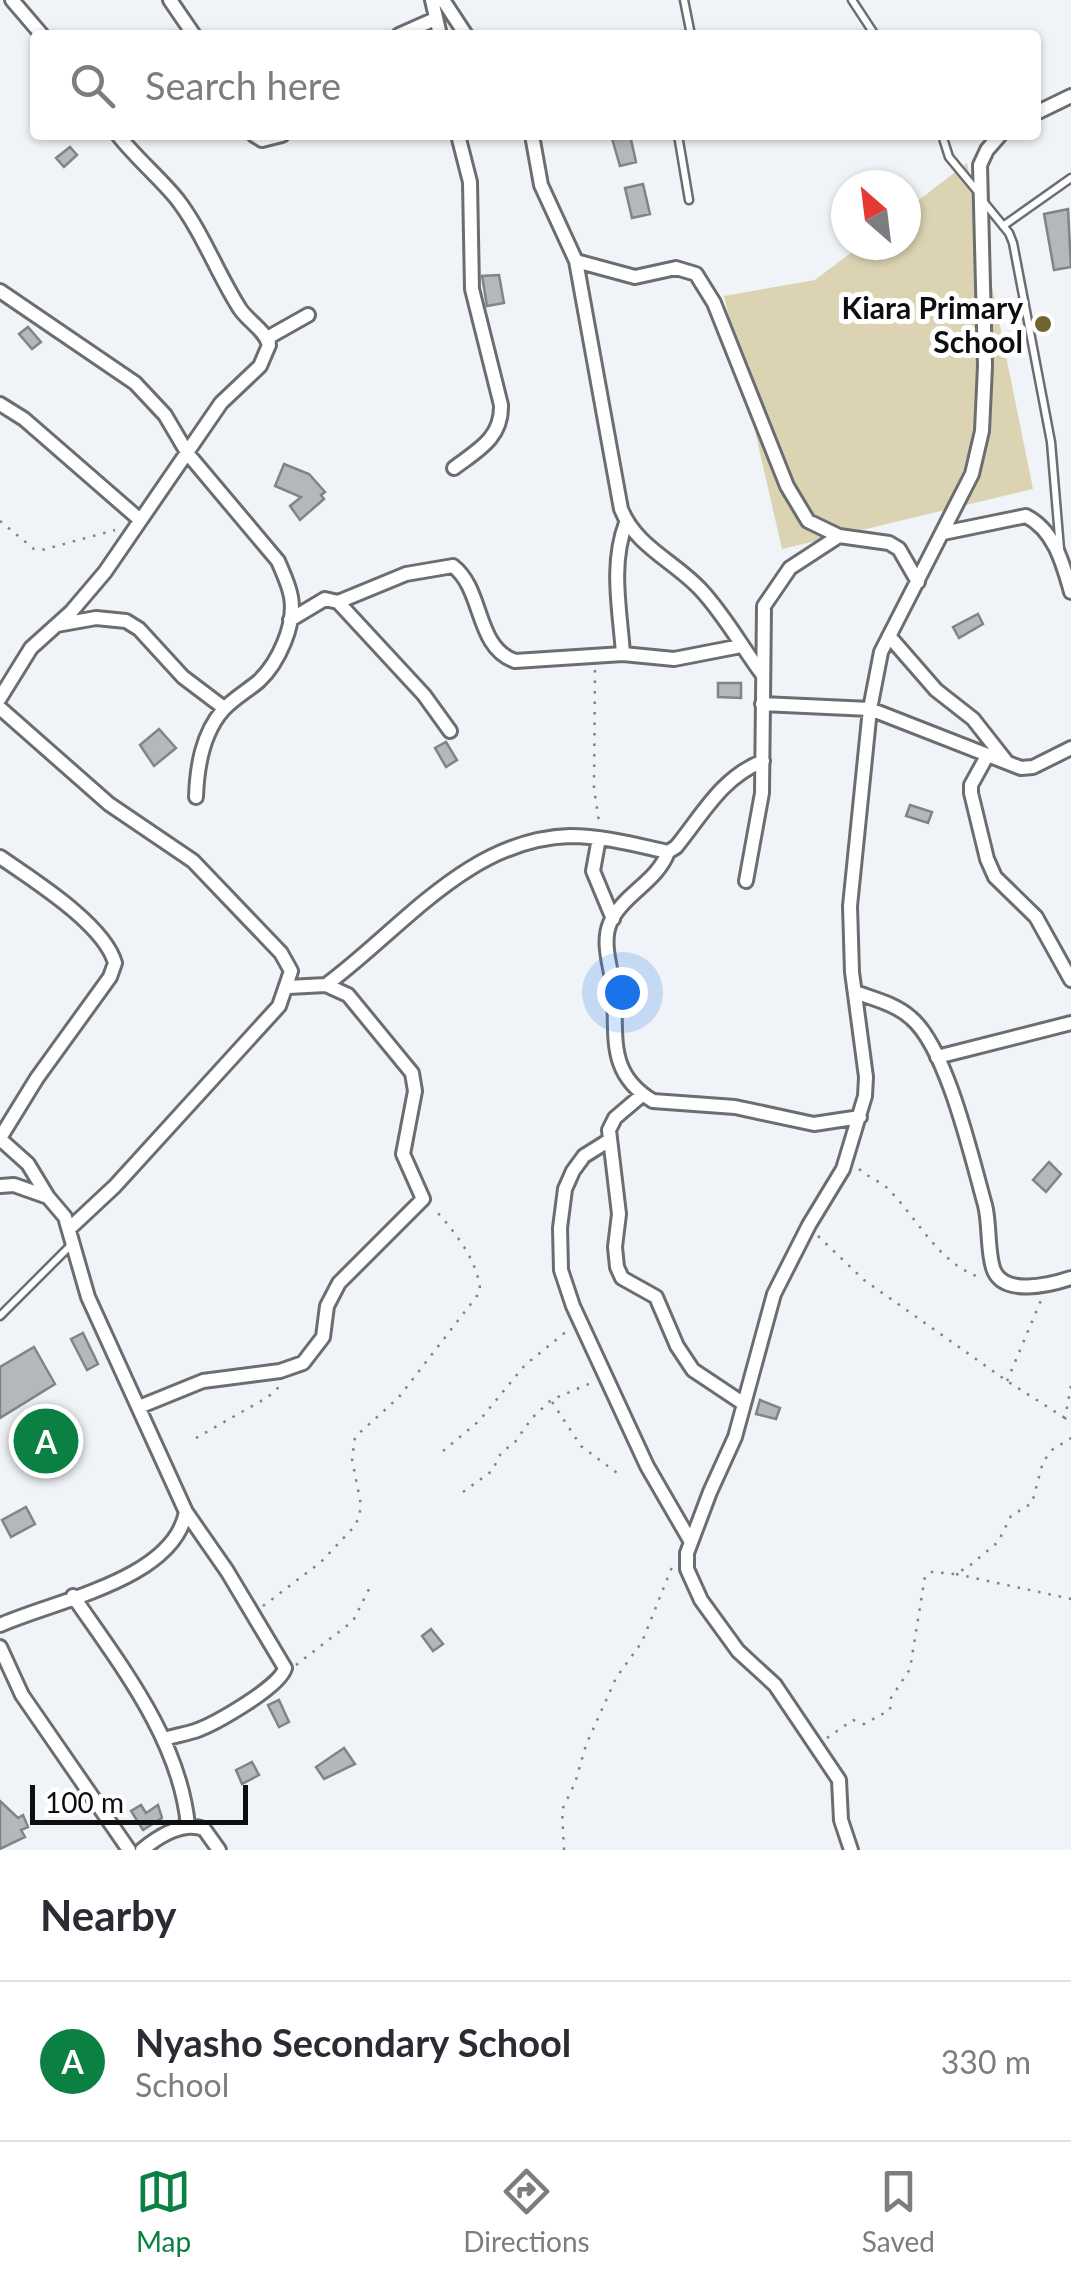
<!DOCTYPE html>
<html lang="en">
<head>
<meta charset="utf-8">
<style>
	:root { --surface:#fff; --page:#f7f7f7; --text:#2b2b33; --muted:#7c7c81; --line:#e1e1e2; --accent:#0b8043 }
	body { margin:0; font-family:Lato,sans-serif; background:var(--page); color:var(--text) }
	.compass { position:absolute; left:831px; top:170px; width:90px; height:90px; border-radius:50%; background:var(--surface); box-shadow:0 2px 8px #0004; rotate:332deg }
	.scale { position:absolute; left:30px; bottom:25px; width:218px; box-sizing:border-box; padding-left:10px; border:5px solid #0d0e0f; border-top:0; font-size:28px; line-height:35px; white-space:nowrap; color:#0d0e0f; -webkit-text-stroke:8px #fff; paint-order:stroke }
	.you { position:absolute; left:622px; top:992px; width:35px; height:35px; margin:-25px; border:8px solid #fff; border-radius:50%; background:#1a73e8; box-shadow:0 0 0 15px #1a73e833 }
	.badge { display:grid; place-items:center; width:65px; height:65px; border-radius:50%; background:var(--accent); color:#fff; font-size:32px; font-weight:700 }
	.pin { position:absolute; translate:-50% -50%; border:5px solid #fff; box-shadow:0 2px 10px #0006 }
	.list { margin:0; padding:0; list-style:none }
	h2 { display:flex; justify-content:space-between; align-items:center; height:130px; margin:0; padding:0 40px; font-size:42px }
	h2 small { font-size:32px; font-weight:400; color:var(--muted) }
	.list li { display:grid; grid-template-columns:65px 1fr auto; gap:30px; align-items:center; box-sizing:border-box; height:160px; padding:0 40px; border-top:2px solid var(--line) }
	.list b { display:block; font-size:38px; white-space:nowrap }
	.list p { margin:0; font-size:32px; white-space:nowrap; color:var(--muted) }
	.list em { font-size:32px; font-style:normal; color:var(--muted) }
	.icon { flex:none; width:55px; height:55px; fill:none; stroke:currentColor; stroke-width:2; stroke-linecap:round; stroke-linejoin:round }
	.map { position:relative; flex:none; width:1071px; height:1850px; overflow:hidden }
	.search { position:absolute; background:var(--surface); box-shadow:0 2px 8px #0004; left:30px; right:30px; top:30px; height:110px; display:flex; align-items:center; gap:25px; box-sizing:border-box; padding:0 35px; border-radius:10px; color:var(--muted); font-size:38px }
	.sheet { height:290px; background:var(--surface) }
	nav { display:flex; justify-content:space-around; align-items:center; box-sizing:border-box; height:140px; border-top:2px solid var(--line); background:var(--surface); font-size:28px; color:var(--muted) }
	nav a { display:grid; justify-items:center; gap:5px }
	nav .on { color:var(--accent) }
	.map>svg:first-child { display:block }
	.green { fill:#dcd3b3 }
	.building { fill:#b4b7bb; stroke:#808487; stroke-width:2.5 }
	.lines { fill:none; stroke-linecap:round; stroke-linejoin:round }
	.lane-casing { stroke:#6b6e71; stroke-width:11 }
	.street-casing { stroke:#6b6e71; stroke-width:18 }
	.path { stroke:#808284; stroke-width:2.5; stroke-dasharray:2.5 8; stroke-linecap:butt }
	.lane { stroke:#fff; stroke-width:6 }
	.street { stroke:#fff; stroke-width:12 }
	.poi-dot { fill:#726431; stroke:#fff; stroke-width:4 }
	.labels { text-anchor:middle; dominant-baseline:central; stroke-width:10; stroke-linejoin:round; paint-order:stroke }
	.poi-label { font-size:30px; font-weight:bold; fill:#0d0e0f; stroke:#fff; text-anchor:end }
</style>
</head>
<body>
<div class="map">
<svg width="1071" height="1850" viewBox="0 0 1071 1850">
	<rect width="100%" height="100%" fill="#f0f3f7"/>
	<path class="green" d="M967,163L1033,489L782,549L724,296L815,280L861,245H906V210Z"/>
	<path class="building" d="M611,135H630L636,162L620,166Z
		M70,147L77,155L64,167L56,158Z
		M643,184L650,214L632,218L625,188Z
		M1068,209L1071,267L1054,270L1044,214Z
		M499,275L504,303L487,306L482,276Z
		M28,327L41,342L32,349L19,334Z
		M284,464L309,474L325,492L321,495L324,499L300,520L290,506L301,497L275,486Z
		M978,614L983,624L959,638L953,627Z
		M718,683H741V698L718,697Z
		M159,729L176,748L154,766L140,745Z
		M446,742L457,760L446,767L435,748Z
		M910,805L932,812L928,823L906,816Z
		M1049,1162L1061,1174L1046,1192L1033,1180Z
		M83,1333L98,1364L87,1370L71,1339Z
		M34,1347L55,1384L0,1418V1367Z
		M760,1400L780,1408L776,1419L756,1414Z
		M26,1507L35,1524L11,1537L2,1520Z
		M431,1629L443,1644L433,1651L422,1636Z
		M279,1700L289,1722L279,1727L268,1705Z
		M344,1748L355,1764L324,1779L316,1767Z
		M252,1762L259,1775L242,1784L236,1770Z
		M0,1801L18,1818L23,1815L28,1827L21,1830L25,1837L0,1849Z
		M141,1805L146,1813L158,1805L162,1818L143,1830L131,1811Z"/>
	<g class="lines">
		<g class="lane-casing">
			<path id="lane" d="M684,0L691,35
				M852,0L875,35
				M678,135L689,200
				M942,135L949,157L978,192
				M983,201L1009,233L1013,243L1051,442L1060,549
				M1003,226L1071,178
				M0,1316L72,1244"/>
		</g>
		<g class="street-casing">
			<path id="street" d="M12,0L42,35
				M170,0L194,35
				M432,0L440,35
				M443,0L466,35
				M399,35L435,19
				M1036,113L1071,96
				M254,135L262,140L282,135
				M532,135L541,185L576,261L621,509C636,547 676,562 702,591C725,616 742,647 762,674
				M576,261L635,277L676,268L696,274L714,303L787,486L808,521L839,536L889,543L899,549L918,582
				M0,291L135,383L165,415L188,454L278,561C283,573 289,585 291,597C296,625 278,663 259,681C247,691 233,699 223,710C202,734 197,767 196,797
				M269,341V337L308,315
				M0,404L24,419L139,519
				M454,468C478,450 502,438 501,405L472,289L470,182L458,135
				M943,533L1026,516C1055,531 1063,564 1071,592
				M338,602L406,574L453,566C484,590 475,647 515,661L623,654L674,659L741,646
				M290,620L325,599L338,602L424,695L450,731
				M57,625L96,618L126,621L139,629L183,677L224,708
				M889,636L936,690L973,719L1006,761
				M623,654C620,610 610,565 626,523
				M0,698L31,648L71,612L105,572L221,403L260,366L269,345C265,330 249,322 240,309C217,273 203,233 177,199C159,177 136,158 118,135
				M762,704L870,709L1021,768L1033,767L1071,748
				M0,708L109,804L193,861L281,953L291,971L279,1006L115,1186L69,1229
				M987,756L971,785V793L987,859L995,877L1036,917L1071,980
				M599,838L593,871L613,919
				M668,852C657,882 623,894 610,923C602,942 610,965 613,984C619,1030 603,1071 653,1101L735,1107L814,1124L860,1117
				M0,857C33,880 104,924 115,963L110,977L37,1078L0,1138
				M746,881L762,793L764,606L790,568L839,536
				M326,985C402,929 468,839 570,836C603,836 636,845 668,852L676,847C703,814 721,778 763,761
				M855,992C874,999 896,1004 911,1018C947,1048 972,1159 985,1205C990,1225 987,1248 993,1268C1002,1297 1050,1285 1071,1278
				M937,1057L1071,1023
				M642,1095L615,1118L609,1130L619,1214L615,1247L617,1267L622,1278L656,1297L677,1346L693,1370L744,1404
				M0,1139L28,1164L48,1197
				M608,1141L584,1156L573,1171L565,1189L560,1228L561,1270L573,1306L647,1466L691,1542
				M0,1186L14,1185L48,1197L65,1217L88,1297L186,1512C173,1580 56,1600 0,1625
				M139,1407L203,1381L280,1371L303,1363L323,1337L327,1306L339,1283L423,1199L403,1154L415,1091L412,1073L348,995L326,985L288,987
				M73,1596C121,1666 180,1740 188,1826
				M0,1647L22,1695L129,1850
				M164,1739C174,1736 185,1734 195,1731C215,1724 280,1687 285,1668L227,1571L186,1512
				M142,1850C159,1836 182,1821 204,1829L219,1850
				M851,1850L841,1820L839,1780L775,1685L738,1651L701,1600L687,1569V1553L710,1492L735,1437L774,1294L809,1225L843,1169L865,1096L866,1077L852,972L850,906L870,709L881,652L972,474L982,431L985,366L980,165L987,150L1000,135"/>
		</g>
		<path class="path" d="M0,521L34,549L42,550L115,530
			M595,670L594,788L599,822
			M859,1169C869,1178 883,1182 891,1192C919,1221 940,1265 982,1278
			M818,1236L864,1280L1007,1381L1065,1418
			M1007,1381L1042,1298
			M1071,1386L1065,1418L1071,1423
			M552,1402L581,1446L617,1473
			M196,1438L268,1397L282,1384
			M443,1451L479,1421L525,1365L567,1331
			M463,1492L492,1471L501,1453L515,1442L532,1418L551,1400L591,1383
			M956,1574L1071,1599
			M263,1606L321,1562L352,1529L359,1518L361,1505L352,1459L355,1437L399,1397L480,1292C480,1264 454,1230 435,1210
			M296,1665L353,1621L371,1585
			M827,1738L853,1720L864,1724L890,1710L891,1698L910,1669L925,1576L932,1572L955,1574L968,1567L998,1542L1011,1516L1032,1503L1043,1462L1052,1450L1071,1438
			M564,1850L562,1810L575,1783L586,1745L616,1678L642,1642L674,1562"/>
		<use href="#lane" class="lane"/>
		<use href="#street" class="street"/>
	</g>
	<circle class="poi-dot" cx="1043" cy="324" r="10"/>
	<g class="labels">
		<g class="poi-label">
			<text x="1023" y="307">Kiara Primary<tspan x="1023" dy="34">School</tspan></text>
		</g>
	</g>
</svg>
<svg class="compass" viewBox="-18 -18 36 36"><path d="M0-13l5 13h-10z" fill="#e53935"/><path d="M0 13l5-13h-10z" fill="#7c7c81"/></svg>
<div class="scale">100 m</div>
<div class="you"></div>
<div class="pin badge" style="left:46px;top:1441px">A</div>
<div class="search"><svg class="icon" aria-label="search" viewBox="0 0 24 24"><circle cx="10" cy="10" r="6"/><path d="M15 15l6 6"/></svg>Search here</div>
</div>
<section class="sheet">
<h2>Nearby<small></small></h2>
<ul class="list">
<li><span class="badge">A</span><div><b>Nyasho Secondary School</b><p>School</p></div><em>330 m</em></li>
</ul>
</section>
<nav>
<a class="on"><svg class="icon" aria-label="map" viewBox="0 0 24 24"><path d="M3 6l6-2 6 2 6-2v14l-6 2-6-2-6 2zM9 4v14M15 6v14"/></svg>Map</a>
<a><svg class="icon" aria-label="directions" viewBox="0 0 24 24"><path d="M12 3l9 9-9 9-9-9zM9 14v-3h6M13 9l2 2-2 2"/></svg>Directions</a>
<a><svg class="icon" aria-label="saved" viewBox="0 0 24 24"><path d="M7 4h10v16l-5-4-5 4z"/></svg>Saved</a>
</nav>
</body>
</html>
